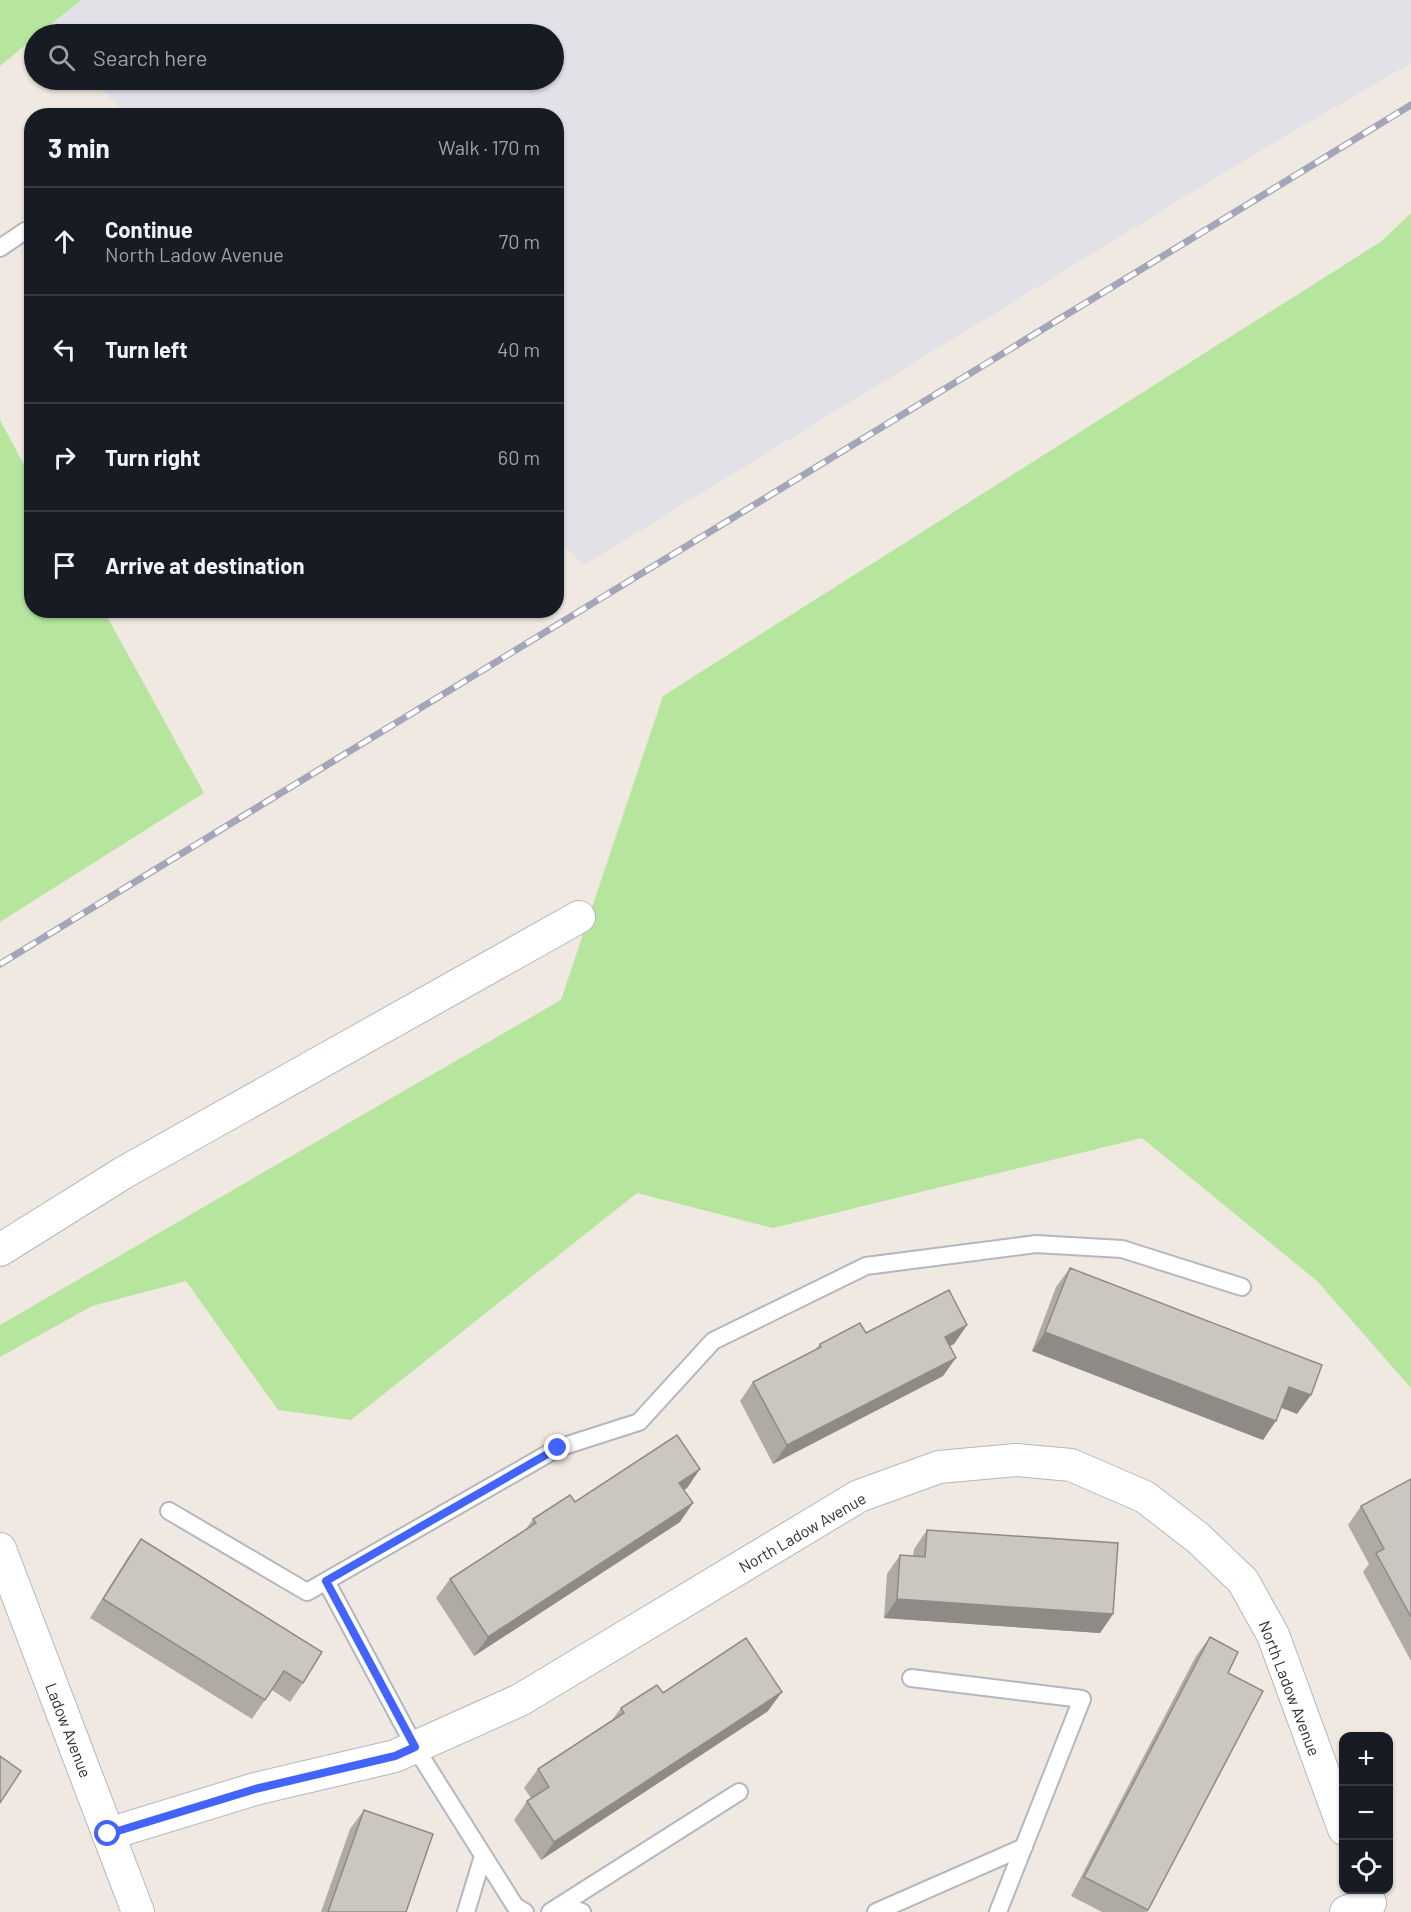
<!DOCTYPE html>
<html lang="en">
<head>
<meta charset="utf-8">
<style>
	:root { --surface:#171b24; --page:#20242c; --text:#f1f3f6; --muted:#9ea1a6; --line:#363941 }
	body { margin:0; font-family:Barlow,sans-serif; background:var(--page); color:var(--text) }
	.controls { position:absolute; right:18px; bottom:18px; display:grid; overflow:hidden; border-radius:12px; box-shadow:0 2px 4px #0004 }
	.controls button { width:54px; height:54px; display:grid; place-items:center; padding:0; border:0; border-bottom:2px solid var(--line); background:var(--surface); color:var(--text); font:30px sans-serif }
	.stop { position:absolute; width:18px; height:18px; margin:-14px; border:4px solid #4264fb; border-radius:50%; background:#fff }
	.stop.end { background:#4264fb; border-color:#fff; box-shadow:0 2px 6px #0008 }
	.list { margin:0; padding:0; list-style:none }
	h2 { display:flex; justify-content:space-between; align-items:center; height:78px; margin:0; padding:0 24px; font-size:26px }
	h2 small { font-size:20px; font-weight:400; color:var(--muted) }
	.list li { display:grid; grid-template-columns:39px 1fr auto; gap:18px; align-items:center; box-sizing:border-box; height:108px; padding:0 24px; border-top:2px solid var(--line) }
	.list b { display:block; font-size:22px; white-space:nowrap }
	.list p { margin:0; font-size:20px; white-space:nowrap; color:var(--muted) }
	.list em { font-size:20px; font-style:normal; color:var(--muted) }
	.icon { flex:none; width:33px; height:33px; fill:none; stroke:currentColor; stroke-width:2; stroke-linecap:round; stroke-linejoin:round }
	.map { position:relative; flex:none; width:1411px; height:1912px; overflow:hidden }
	.search { position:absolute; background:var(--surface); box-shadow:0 2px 4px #0004; left:24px; top:24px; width:540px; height:66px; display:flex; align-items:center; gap:15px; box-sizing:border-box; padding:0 21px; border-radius:33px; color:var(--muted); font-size:22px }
	.panel { position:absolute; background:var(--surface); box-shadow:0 2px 4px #0004; left:24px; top:108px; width:540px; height:510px; border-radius:24px }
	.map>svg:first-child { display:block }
	.industrial { fill:#e3e1e8 }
	.green { fill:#b6e59e }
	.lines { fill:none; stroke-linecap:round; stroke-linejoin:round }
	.lane-casing { stroke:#b4b7c1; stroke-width:20 }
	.street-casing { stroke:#b4b7c1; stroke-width:34 }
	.lane { stroke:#fff; stroke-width:16 }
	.street { stroke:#fff; stroke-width:32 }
	.rail-casing { stroke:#a3a6b8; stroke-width:7 }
	.rail { stroke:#fff; stroke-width:4.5; stroke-dasharray:14; stroke-linecap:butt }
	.wall { fill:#afaba4 }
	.shaded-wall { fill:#8e8b86 }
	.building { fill:#cbc7bf; stroke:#8e8b86; stroke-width:1.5 }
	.route { stroke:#4264fb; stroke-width:8 }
	.labels { text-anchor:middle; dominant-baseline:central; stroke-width:4.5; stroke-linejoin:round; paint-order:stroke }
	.street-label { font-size:16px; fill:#2e2e2e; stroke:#fff }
</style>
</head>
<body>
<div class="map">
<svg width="1411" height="1912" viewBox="0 0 1411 1912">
	<rect width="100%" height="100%" fill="#efe9e1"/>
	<path class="industrial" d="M81,0H1411V63L1253,155L584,565L557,538L556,116L128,115L92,80H554V34H46L43,31Z"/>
	<path class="green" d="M0,0H81L39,34H34V38L0,66Z
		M1411,213V1388L1317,1281L1142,1138L773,1228L637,1193L351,1420L278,1410L186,1281L92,1306L0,1357V1325L561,1000L663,696L1382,241Z
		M0,420L31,478L32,610L104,611L204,793L0,922Z"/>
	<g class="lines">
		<g class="lane-casing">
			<path id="lane" d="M0,248L25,231H32
				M169,1511L307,1592L558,1448L639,1422L713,1341L866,1266L1036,1244L1122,1249L1242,1287
				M326,1581L415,1747L515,1906L525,1912
				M911,1678L1082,1699L998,1912
				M562,1905L582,1912
				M466,1912L483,1856
				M550,1912L739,1792
				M876,1912L1024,1847"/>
		</g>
		<g class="street-casing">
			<path id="street" d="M0,1250L123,1173L579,917
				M0,1549L138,1912
				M108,1834L255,1789L395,1756L520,1700L859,1496L939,1467L1016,1460L1071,1465L1145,1497L1198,1538L1243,1581L1273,1635L1344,1829
				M1346,1912L1370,1903"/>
		</g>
		<use href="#lane" class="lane"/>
		<use href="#street" class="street"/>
		<g class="rail-casing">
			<path id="rail" d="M0,964L1411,105"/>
		</g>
		<use href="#rail" class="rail"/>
	</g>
	<path class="wall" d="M1070,1268L1297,1414L1281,1408L1263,1440L1032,1351L1056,1287Z
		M967,1325L954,1344L950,1346L943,1376L773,1464L740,1401L753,1382L815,1350L820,1344Z
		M700,1469L687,1488L684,1490L680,1522L474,1656L436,1598L450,1579L526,1529L533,1519L575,1502Z
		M1411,1479V1661L1363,1572L1369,1564L1348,1525L1361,1506Z
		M927,1530L1113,1614L1100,1633L884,1618L887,1574L900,1555L913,1556L914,1549Z
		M141,1539L303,1683L290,1702L272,1690L252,1719L90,1618L128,1557Z
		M1210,1637L1228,1673L1263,1691L1147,1912H1102L1071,1896L1196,1656Z
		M663,1693L768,1711L541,1860L514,1820L527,1801L531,1798L524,1788L538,1769L612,1720L621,1708Z
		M364,1810L406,1912H321L350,1829Z"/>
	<path class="shaded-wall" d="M967,1325L954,1344L932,1355L945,1337Z
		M1045,1332L1276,1421L1263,1440L1032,1351Z
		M956,1358L943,1376L773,1464L787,1445Z
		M1289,1387L1311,1395L1297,1414L1276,1405Z
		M700,1469L687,1488L666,1501L679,1483Z
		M693,1503L680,1522L474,1656L488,1637Z
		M897,1599L1113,1614L1100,1633L884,1618Z
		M782,1692L768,1711L541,1860L554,1842Z"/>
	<path class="building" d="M1070,1268L1322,1365L1311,1395L1289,1387L1276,1421L1045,1332Z
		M949,1290L967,1325L945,1337L956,1358L787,1445L753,1382L821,1347L820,1344L860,1323L866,1333Z
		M677,1435L700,1469L679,1483L693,1503L488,1637L450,1579L536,1523L533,1519L570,1495L575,1502Z
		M1411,1479V1617L1376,1553L1384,1549L1361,1506Z
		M927,1530L1118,1543L1113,1614L897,1599L900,1555L925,1557Z
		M141,1539L322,1652L303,1683L284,1671L265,1700L103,1599Z
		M1210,1637L1238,1652L1228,1673L1263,1691L1148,1910L1084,1877Z
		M746,1638L782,1692L554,1842L527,1801L549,1787L538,1769L624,1713L621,1708L657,1685L663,1693Z
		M0,1756L21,1771L0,1803Z
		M364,1810L433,1834L406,1912H328Z"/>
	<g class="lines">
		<path class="route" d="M108,1834L255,1789L395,1756L415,1747L326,1581L558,1448"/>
	</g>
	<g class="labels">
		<g class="street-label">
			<text transform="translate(802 1532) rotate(-30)">North Ladow Avenue</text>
			<text transform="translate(1290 1688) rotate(69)">North Ladow Avenue</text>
			<text transform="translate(69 1730) rotate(69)">Ladow Avenue</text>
		</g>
	</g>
</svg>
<div class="controls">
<button>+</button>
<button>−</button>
<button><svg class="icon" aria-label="locate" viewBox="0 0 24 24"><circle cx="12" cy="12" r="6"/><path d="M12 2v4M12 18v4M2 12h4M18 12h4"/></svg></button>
</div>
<div class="stop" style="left:108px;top:1834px"></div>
<div class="stop end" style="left:558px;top:1448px"></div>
<div class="search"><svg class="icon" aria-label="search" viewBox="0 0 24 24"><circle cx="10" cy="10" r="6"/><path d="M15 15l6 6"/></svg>Search here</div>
<section class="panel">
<h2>3 min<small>Walk · 170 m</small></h2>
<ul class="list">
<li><svg class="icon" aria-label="ahead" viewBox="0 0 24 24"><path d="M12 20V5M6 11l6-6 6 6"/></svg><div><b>Continue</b><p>North Ladow Avenue</p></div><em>70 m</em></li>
<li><svg class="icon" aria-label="left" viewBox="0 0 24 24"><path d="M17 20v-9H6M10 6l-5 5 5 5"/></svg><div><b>Turn left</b></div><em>40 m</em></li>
<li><svg class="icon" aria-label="right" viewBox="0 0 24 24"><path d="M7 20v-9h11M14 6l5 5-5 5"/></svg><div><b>Turn right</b></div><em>60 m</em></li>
<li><svg class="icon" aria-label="arrive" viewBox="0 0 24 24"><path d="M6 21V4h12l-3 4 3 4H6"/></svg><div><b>Arrive at destination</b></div></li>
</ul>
</section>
</div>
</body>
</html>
